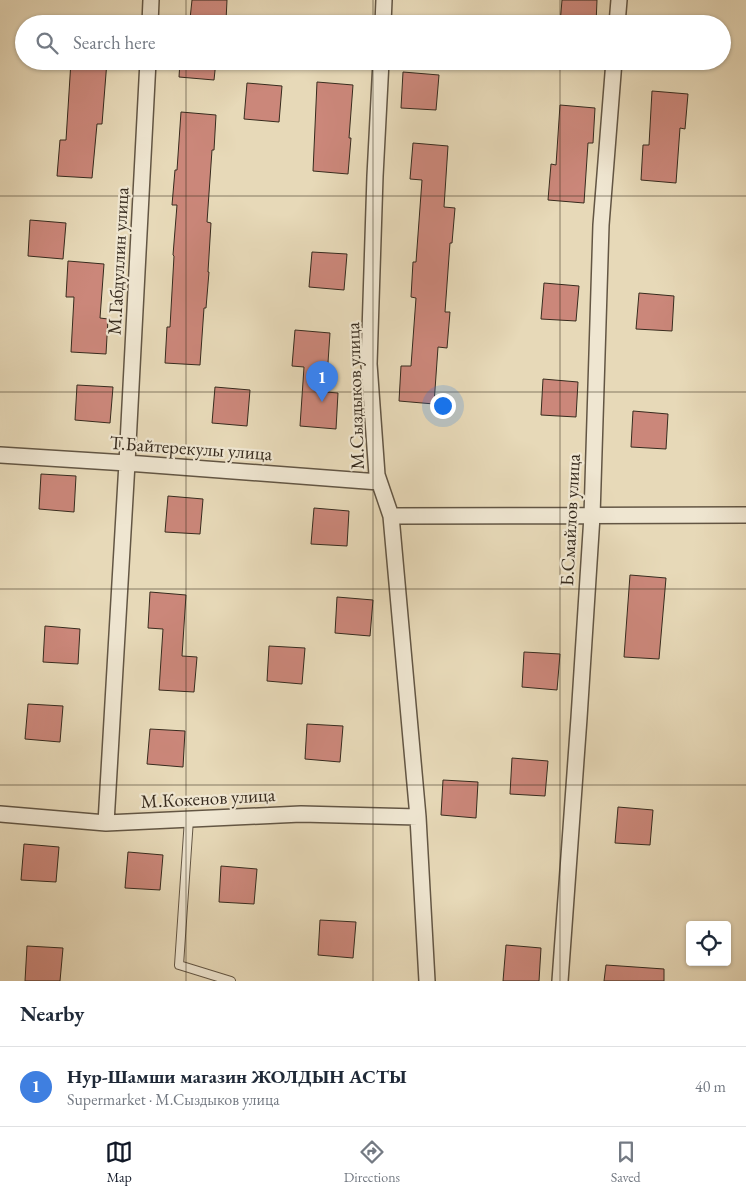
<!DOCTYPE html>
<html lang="en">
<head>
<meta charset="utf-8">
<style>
	:root { --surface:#fff; --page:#f6f6f7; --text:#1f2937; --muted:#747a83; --line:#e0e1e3; --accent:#111827 }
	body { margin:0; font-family:"EB Garamond",serif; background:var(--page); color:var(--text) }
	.controls { position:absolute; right:15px; bottom:15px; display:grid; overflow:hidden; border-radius:5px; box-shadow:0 1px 4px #0004 }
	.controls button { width:45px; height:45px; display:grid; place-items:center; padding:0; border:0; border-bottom:1px solid var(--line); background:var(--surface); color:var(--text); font:25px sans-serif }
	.you { position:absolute; left:442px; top:405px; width:18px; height:18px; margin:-12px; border:4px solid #fff; border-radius:50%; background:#1a73e8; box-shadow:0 0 0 8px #1a73e833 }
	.badge { display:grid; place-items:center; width:32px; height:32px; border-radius:50%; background:var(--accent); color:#fff; font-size:16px; font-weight:700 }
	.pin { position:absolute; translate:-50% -41px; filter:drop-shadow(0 1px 2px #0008) }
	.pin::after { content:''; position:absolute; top:26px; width:18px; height:15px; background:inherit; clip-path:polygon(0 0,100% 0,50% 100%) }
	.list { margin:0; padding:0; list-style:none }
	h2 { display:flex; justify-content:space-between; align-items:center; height:65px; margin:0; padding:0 20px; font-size:21px }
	h2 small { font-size:16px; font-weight:400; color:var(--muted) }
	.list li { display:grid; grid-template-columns:32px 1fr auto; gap:15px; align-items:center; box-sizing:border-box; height:80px; padding:0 20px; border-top:1px solid var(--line) }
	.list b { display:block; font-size:19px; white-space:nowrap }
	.list p { margin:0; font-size:16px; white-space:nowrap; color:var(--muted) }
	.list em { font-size:16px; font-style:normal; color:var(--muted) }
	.icon { flex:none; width:28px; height:28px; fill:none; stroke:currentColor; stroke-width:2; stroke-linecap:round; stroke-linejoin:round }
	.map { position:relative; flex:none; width:746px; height:981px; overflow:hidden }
	.search { position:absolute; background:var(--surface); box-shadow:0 1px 4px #0004; left:15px; right:15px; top:15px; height:55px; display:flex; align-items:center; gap:12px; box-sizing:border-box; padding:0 18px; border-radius:28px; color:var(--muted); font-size:19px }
	.sheet { height:145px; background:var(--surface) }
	nav { display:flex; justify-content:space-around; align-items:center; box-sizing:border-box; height:70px; border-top:1px solid var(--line); background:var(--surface); font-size:14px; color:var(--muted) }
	nav a { display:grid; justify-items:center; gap:2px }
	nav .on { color:var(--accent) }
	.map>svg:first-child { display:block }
	.building { fill:#cb877a; stroke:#372b1e }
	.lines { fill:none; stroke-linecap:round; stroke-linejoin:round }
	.service-casing { stroke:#635644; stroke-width:10 }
	.minor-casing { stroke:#635644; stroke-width:18 }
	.service { stroke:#efe6d1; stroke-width:8 }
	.minor { stroke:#efe6d1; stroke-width:15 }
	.grid { fill:none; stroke:#372b1e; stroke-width:1; stroke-opacity:0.55 }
	.labels { text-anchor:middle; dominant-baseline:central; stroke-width:4.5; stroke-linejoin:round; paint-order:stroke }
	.street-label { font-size:19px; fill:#372b1e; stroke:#efe6d1 }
</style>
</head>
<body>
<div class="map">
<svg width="746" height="981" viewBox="0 0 746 981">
	<rect width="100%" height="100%" fill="#e7d9b8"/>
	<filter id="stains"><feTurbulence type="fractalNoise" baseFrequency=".004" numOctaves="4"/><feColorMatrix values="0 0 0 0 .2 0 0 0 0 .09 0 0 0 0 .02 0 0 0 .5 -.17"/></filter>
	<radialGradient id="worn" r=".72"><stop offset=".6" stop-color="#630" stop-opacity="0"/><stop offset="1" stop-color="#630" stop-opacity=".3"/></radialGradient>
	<path class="building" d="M192,0H227L226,21L190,19Z
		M562,0H597L596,24H560Z
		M71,61H107L102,124H97L92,178L57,176L60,140H66Z
		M180,61H216L214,80L179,77Z
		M403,72L439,75L436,110L401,108Z
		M317,82L353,85L349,138H351L348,174L313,171Z
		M247,83L282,86L279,122L244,119Z
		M652,91L688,94L685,129L680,128L676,183L641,180L643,145H649Z
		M560,105L595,108L593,143H588L584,203L548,200L551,164L556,165Z
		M181,112L216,115L214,150H212L207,222L211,223L208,272H209L206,308H204L200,365L165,363L167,327H170L174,256L173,255L177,205H172L175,170H177Z
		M413,143L448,146L444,207L455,208L452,243H450L445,312H450L447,348L438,347L434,404L399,401L401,366H411L416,298L411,297L413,262H416L422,180L410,179Z
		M30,220L66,223L63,259L28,256Z
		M312,252L347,254L344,290L309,287Z
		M68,261L104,264L100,318L108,319L106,354L71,352L74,297H66Z
		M544,283L579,286L576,321L541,319Z
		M639,293L674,296L672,331L636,329Z
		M295,330L330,333L326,392L338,393L336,429L300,426L304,367L292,366Z
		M543,379L578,382L576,417L541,415Z
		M77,385L113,387L110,423L75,420Z
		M215,387L250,390L247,426L212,423Z
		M633,411L668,414L666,449L631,447Z
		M41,474L76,476L74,512L39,509Z
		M168,496L203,499L200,534L165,532Z
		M314,508L349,511L347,546L311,544Z
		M630,575L666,578L659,659L624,657Z
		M150,592L186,595L182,656L197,657L194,692L159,690L163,629L148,628Z
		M337,597L373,600L370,636L335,633Z
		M45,626L80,629L78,664L43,662Z
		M269,646L305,648L302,684L267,681Z
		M524,652L560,654L557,690L522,687Z
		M28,704L63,706L60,742L25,739Z
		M307,724L343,726L340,762L305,759Z
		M150,729L185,731L183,767L147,764Z
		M512,758L548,761L545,796L510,794Z
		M443,780L478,782L476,818L441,815Z
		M618,807L653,810L650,845L615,843Z
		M24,844L59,847L56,882L21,880Z
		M128,852L163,855L160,890L125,888Z
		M221,866L257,869L254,904L219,902Z
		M320,920L356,922L353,958L318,955Z
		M506,945L541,948L539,981H503Z
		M27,946L63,948L60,981H25Z
		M606,965L664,969V981H604Z"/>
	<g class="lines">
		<g class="service-casing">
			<path id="service" d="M189,819L179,965L231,981"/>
		</g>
		<g class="minor-casing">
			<path id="minor" d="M150,24L151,0
				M383,24L384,0
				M617,24L619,0
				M381,61L375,176L369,364L377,475L391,516L418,817L427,981
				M0,455L127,463L379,482
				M391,516L746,515
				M0,814L106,823L301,814L418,817
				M106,823L127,463L148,61
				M560,981L579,718L592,516L601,225L614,61"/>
		</g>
		<use href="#service" class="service"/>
		<use href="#minor" class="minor"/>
	</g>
	<path class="grid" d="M186,0V24M373,0V24M560,0V24M186,61V981M373,61V981M560,61V981M0,196H746M0,392H746M0,589H746M0,785H746"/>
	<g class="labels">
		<g class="street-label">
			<text transform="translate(118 261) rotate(-87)">М.Габдуллин улица</text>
			<text transform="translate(355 396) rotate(-92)">М.Сыздыков улица</text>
			<text transform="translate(191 448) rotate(4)">Т.Байтерекулы улица</text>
			<text transform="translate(570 520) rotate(-87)">Б.Смайлов улица</text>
			<text transform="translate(208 798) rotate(-3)">М.Кокенов улица</text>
		</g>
	</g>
	<rect width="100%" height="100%" filter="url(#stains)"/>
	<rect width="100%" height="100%" fill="url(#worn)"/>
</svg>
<div class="controls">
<button><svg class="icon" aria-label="locate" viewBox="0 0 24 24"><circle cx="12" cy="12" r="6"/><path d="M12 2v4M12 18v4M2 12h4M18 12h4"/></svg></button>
</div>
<div class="you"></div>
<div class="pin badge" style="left:322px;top:402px;background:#3f7fe0">1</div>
<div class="search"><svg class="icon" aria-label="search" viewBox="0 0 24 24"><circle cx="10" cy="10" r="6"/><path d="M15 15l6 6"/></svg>Search here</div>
</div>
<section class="sheet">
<h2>Nearby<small></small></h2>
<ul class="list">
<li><span class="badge" style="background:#3f7fe0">1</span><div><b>Нур-Шамши магазин ЖОЛДЫН АСТЫ</b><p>Supermarket · М.Сыздыков улица</p></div><em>40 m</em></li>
</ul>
</section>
<nav>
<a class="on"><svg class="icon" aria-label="map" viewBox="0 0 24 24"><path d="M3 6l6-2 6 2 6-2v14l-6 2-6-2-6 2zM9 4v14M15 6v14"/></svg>Map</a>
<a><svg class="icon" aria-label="directions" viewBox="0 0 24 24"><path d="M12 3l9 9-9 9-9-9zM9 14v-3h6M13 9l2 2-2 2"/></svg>Directions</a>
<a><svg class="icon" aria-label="saved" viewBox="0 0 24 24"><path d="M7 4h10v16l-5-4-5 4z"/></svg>Saved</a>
</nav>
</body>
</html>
